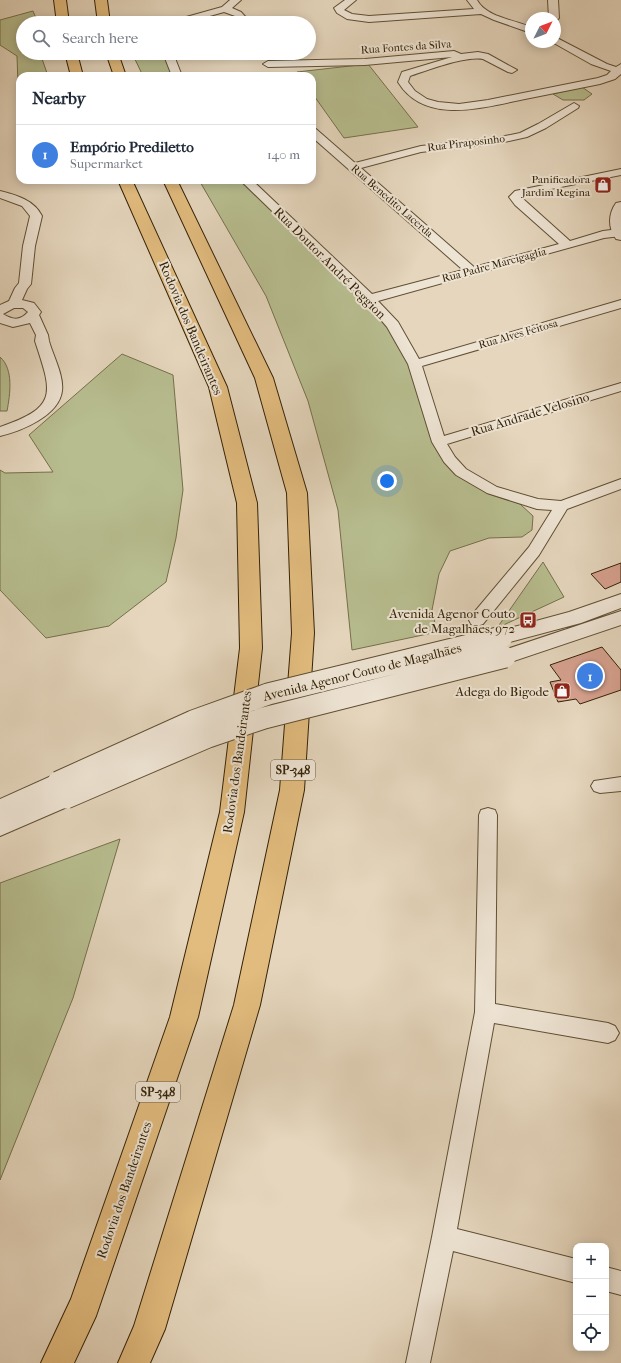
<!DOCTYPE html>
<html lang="en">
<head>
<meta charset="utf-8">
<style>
	:root { --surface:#fff; --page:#f2f2f3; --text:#1f2937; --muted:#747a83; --line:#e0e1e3; --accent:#b45309 }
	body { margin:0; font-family:"IM FELL French Canon",serif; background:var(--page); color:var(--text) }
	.controls { position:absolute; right:12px; bottom:12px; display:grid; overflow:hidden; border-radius:8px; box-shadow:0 2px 10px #0003 }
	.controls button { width:36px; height:36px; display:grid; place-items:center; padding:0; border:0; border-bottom:1px solid var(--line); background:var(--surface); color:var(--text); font:20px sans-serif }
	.compass { position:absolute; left:525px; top:12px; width:36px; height:36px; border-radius:50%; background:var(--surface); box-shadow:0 2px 10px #0003; rotate:48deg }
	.you { position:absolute; left:387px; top:481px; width:14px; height:14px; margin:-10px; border:3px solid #fff; border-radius:50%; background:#1a73e8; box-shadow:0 0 0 6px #1a73e833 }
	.badge { display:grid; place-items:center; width:26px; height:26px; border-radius:50%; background:var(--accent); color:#fff; font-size:13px; font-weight:700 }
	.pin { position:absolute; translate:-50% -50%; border:2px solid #fff; box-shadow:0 1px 4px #0006 }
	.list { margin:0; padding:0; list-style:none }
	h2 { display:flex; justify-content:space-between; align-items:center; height:52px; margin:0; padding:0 16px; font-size:17px }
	h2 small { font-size:13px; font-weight:400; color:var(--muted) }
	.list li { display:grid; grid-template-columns:26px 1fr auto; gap:12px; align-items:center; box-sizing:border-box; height:60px; padding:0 16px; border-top:1px solid var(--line) }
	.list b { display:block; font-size:15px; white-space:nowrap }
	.list p { margin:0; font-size:13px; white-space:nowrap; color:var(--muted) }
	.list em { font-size:13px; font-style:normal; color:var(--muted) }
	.icon { flex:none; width:22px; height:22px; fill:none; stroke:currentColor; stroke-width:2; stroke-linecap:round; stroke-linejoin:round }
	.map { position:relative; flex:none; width:621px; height:1363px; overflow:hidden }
	.search { position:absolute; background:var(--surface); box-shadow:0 2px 10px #0003; left:16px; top:16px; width:300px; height:44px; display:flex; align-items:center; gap:10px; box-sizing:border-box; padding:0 14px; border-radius:22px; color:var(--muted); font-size:15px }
	.panel { position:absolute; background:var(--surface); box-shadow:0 2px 10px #0003; left:16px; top:72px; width:300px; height:112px; border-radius:12px }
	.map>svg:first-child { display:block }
	.green { fill:#b7bd8f; stroke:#75704b }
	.building { fill:#d6a18f; stroke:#332207 }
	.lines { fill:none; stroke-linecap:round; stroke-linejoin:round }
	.minor-casing { stroke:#604f34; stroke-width:2 }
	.tertiary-casing { stroke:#604f34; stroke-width:2 }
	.motorway-casing { stroke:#332207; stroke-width:2 }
	.minor { fill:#eee4d4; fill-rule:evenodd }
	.tertiary { fill:#eee4d4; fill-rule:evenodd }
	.motorway { fill:#e2bb7e; fill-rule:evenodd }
	.tertiary-bridge-casing { stroke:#604f34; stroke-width:23; stroke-linecap:butt }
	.tertiary-bridge { stroke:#eee4d4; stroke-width:21 }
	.labels { text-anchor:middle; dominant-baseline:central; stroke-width:4; stroke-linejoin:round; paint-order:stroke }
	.far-street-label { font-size:11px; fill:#332207; stroke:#eee4d4 }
	.far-poi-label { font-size:11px; fill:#332207; stroke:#eee4d4; text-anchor:end }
	.shield { fill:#eee4d4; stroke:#6b5c44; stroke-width:1 }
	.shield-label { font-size:12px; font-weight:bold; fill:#332207 }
	.street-label { font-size:13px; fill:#332207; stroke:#eee4d4 }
	.poi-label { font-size:13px; fill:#332207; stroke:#eee4d4; text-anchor:end }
</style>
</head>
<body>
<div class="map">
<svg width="621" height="1363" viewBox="0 0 621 1363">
	<rect width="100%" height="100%" fill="#e5d6bd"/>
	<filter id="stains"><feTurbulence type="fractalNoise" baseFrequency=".005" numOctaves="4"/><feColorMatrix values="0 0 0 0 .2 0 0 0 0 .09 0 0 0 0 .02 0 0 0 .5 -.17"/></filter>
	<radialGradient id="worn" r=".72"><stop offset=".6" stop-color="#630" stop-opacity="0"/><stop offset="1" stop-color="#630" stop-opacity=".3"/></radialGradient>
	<path class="green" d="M33,11L38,23H23V53H40L48,76H20V87L18,85L17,56L0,45V20Z
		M132,53H164L175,76H143Z
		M368,64L418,127L344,138L312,93V76H300L297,72Z
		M582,87L592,94L584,100H563L553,94Z
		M199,180H243L363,300L387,326L409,364L456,475L489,494L520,504L533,516L532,530L522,537L489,538L450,551L439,574L432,610L437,632L352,650L338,510L308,401L266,296Z
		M122,354L173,375L183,490L176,538L166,582L109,626L46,638L0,590V470L5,473L53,472L29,435Z
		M0,357C14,369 10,395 7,411H0Z
		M543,562L564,597L497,628Z
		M120,839L73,998L0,1180V883Z"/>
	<path class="building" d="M621,563V582L605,589L591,574Z
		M602,647L621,670V690L580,704L576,699L558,702L550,682L561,680L550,665Z"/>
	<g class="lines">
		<g class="minor-casing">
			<path id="minor" d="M230,0H241L232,8L241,12L251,23H241L235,16L224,12L185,23H170L172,21L222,7Z
				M345,0H356L344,10L352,14L369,16L474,9L467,0H477C486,17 514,20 531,27V33L494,20L481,14L369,22L347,19L337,13L334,8Z
				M548,0H558L559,18L557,20L555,21V18H549Z
				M555,37L607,64L616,67L621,64V74L615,79L600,84C575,89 550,94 525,99C484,107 425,126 398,82L402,72L452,57L365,65L268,67L263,64L268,61L365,59L454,51L461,54L478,52L488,54L517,70L512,73L508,72L483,59C464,56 429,70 410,76L408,82L415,91L427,99L438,102L459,104L488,100L598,78L607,75L611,71L591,64L552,42H555Z
				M163,53H173L182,76H172Z
				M574,103L579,106L578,108L546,128L527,137L500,143L421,152L361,168L474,267L559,244L515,205L509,197L515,191L621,169V175L531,193L521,197L570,241L603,231L619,229L621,230V236L604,238L378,301L398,322L419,359L621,300V308L422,366L444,436L621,383V391L447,444L455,457L466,469L497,487L538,499L561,501L621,479V489L567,509L539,555L483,624L477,626L471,624L469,620L471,616L529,547L552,510L537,509L487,493L456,475L444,462L432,442L408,364L387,327L366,302L240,180H252L372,294L463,270L312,137V128L316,129L355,163L421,146L500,137L520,133L538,124Z
				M0,191C16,195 34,200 42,216L35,246L31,284L27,289L22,300L34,303L41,312L39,315L48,335L49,341C53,356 64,375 62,391C59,416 21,431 0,436V427C59,407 52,393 35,341L36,335L30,323L13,327L0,323V305L9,301L15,288L19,283L23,246L30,216L22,206L0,198ZM14,308H23L28,312C20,321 13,320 3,314Z
				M621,777V791L600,793L594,791L591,786L594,781Z
				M488,808L495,810L497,815L495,1004L608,1023L615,1026L619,1033L615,1040L608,1043L494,1023L457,1229L576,1259V1283L453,1251L430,1363H406L432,1237L475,1012L479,815L481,810Z
				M606,1267L621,1271V1295L606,1291Z"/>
		</g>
		<g class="tertiary-casing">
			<path id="tertiary" d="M621,202V240L616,239C608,228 608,214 616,203Z
				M621,594V608L581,623L502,644L495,642L492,637L495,632L569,612Z
				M621,611V625L505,664L498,662L495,657L498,652Z
				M58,773L66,776L69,782L66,788L60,791L66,789L74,792L77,798L74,804L0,836V799Z"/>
		</g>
		<g class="motorway-casing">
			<path id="motorway" d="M54,0H66L69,23H57Z
				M95,0H107L110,23H98Z
				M65,53H77L83,76H71Z
				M106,53H118L126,76H114Z
				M118,180H132L227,387L257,503L262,648L244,812L198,1017L96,1316L74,1363H41L71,1299L170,1017L220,812L240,648L237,503L209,387Z
				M163,180H177L273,378L307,493L314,633L304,790L260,1005L165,1329L150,1363H118L134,1326L234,1005L280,790L292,633L287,493L255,378Z"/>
		</g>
		<use href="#minor" class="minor"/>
		<use href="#tertiary" class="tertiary"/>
		<use href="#motorway" class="motorway"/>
		<g class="tertiary-bridge-casing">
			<path id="tertiary-bridge" d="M58,782L193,721L268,694L502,637
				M66,798L208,737L264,718L505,657"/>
		</g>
		<use href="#tertiary-bridge" class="tertiary-bridge"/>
	</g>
	<defs>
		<g id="shop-square" transform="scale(0.9)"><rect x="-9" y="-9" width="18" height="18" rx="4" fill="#8f2418" stroke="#eee4d4"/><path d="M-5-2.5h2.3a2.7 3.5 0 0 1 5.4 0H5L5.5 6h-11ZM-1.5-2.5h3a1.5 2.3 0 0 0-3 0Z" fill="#fff"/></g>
		<g id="bus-square" transform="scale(0.9)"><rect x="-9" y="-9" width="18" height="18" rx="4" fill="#8f2418" stroke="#eee4d4"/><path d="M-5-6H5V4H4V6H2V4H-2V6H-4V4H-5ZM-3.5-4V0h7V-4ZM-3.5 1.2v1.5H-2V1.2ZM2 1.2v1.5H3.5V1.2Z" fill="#fff"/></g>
	</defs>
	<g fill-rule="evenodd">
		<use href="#shop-square" x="603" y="185"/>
		<use href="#bus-square" x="528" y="620"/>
		<use href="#shop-square" x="562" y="691"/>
	</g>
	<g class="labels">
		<g class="far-street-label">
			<text transform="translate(406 47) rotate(-4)">Rua Fontes da Silva</text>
			<text transform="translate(466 143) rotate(-7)">Rua Piraposinho</text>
			<text transform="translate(392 201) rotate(41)">Rua Benedito Lacerda</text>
			<text transform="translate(494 265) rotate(-15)">Rua Padre Marcigaglia</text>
			<text transform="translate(518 334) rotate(-16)">Rua Alves Feitosa</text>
		</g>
		<g class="far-poi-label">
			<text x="590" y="179">Panificadora<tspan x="590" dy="13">Jardim Regina</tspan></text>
		</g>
		<g class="shield">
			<rect x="271" y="760" width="44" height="20" rx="3"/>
			<rect x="136" y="1082" width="44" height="20" rx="3"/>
		</g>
		<g class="shield-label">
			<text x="293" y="770">SP-348</text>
			<text x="158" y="1092">SP-348</text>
		</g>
		<g class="street-label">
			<text transform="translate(330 263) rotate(45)">Rua Doutor André Peggion</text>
			<text transform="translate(191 328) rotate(67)">Rodovia dos Bandeirantes</text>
			<text transform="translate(530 414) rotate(-17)">Rua Andrade Velosino</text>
			<text transform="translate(362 672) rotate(-14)">Avenida Agenor Couto de Magalhães</text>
			<text transform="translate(237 762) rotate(-82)">Rodovia dos Bandeirantes</text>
			<text transform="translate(124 1190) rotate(-71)">Rodovia dos Bandeirantes</text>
		</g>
		<g class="poi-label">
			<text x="515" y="613">Avenida Agenor Couto<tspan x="515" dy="15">de Magalhães, 972</tspan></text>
			<text x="549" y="691">Adega do Bigode</text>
		</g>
	</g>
	<rect width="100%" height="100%" filter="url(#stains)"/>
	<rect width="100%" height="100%" fill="url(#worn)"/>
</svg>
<div class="controls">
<button>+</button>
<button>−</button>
<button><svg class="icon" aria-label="locate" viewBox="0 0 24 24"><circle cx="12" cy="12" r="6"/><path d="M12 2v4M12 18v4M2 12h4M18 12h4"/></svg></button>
</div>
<svg class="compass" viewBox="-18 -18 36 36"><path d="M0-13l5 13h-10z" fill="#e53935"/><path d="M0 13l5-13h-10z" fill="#747a83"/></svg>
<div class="you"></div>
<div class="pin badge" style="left:590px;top:676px;background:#3f7fe0">1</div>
<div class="search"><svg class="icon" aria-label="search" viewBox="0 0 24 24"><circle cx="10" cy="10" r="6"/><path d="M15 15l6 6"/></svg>Search here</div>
<section class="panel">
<h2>Nearby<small></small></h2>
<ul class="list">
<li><span class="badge" style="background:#3f7fe0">1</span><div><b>Empório Prediletto</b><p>Supermarket</p></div><em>140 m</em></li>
</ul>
</section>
</div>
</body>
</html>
